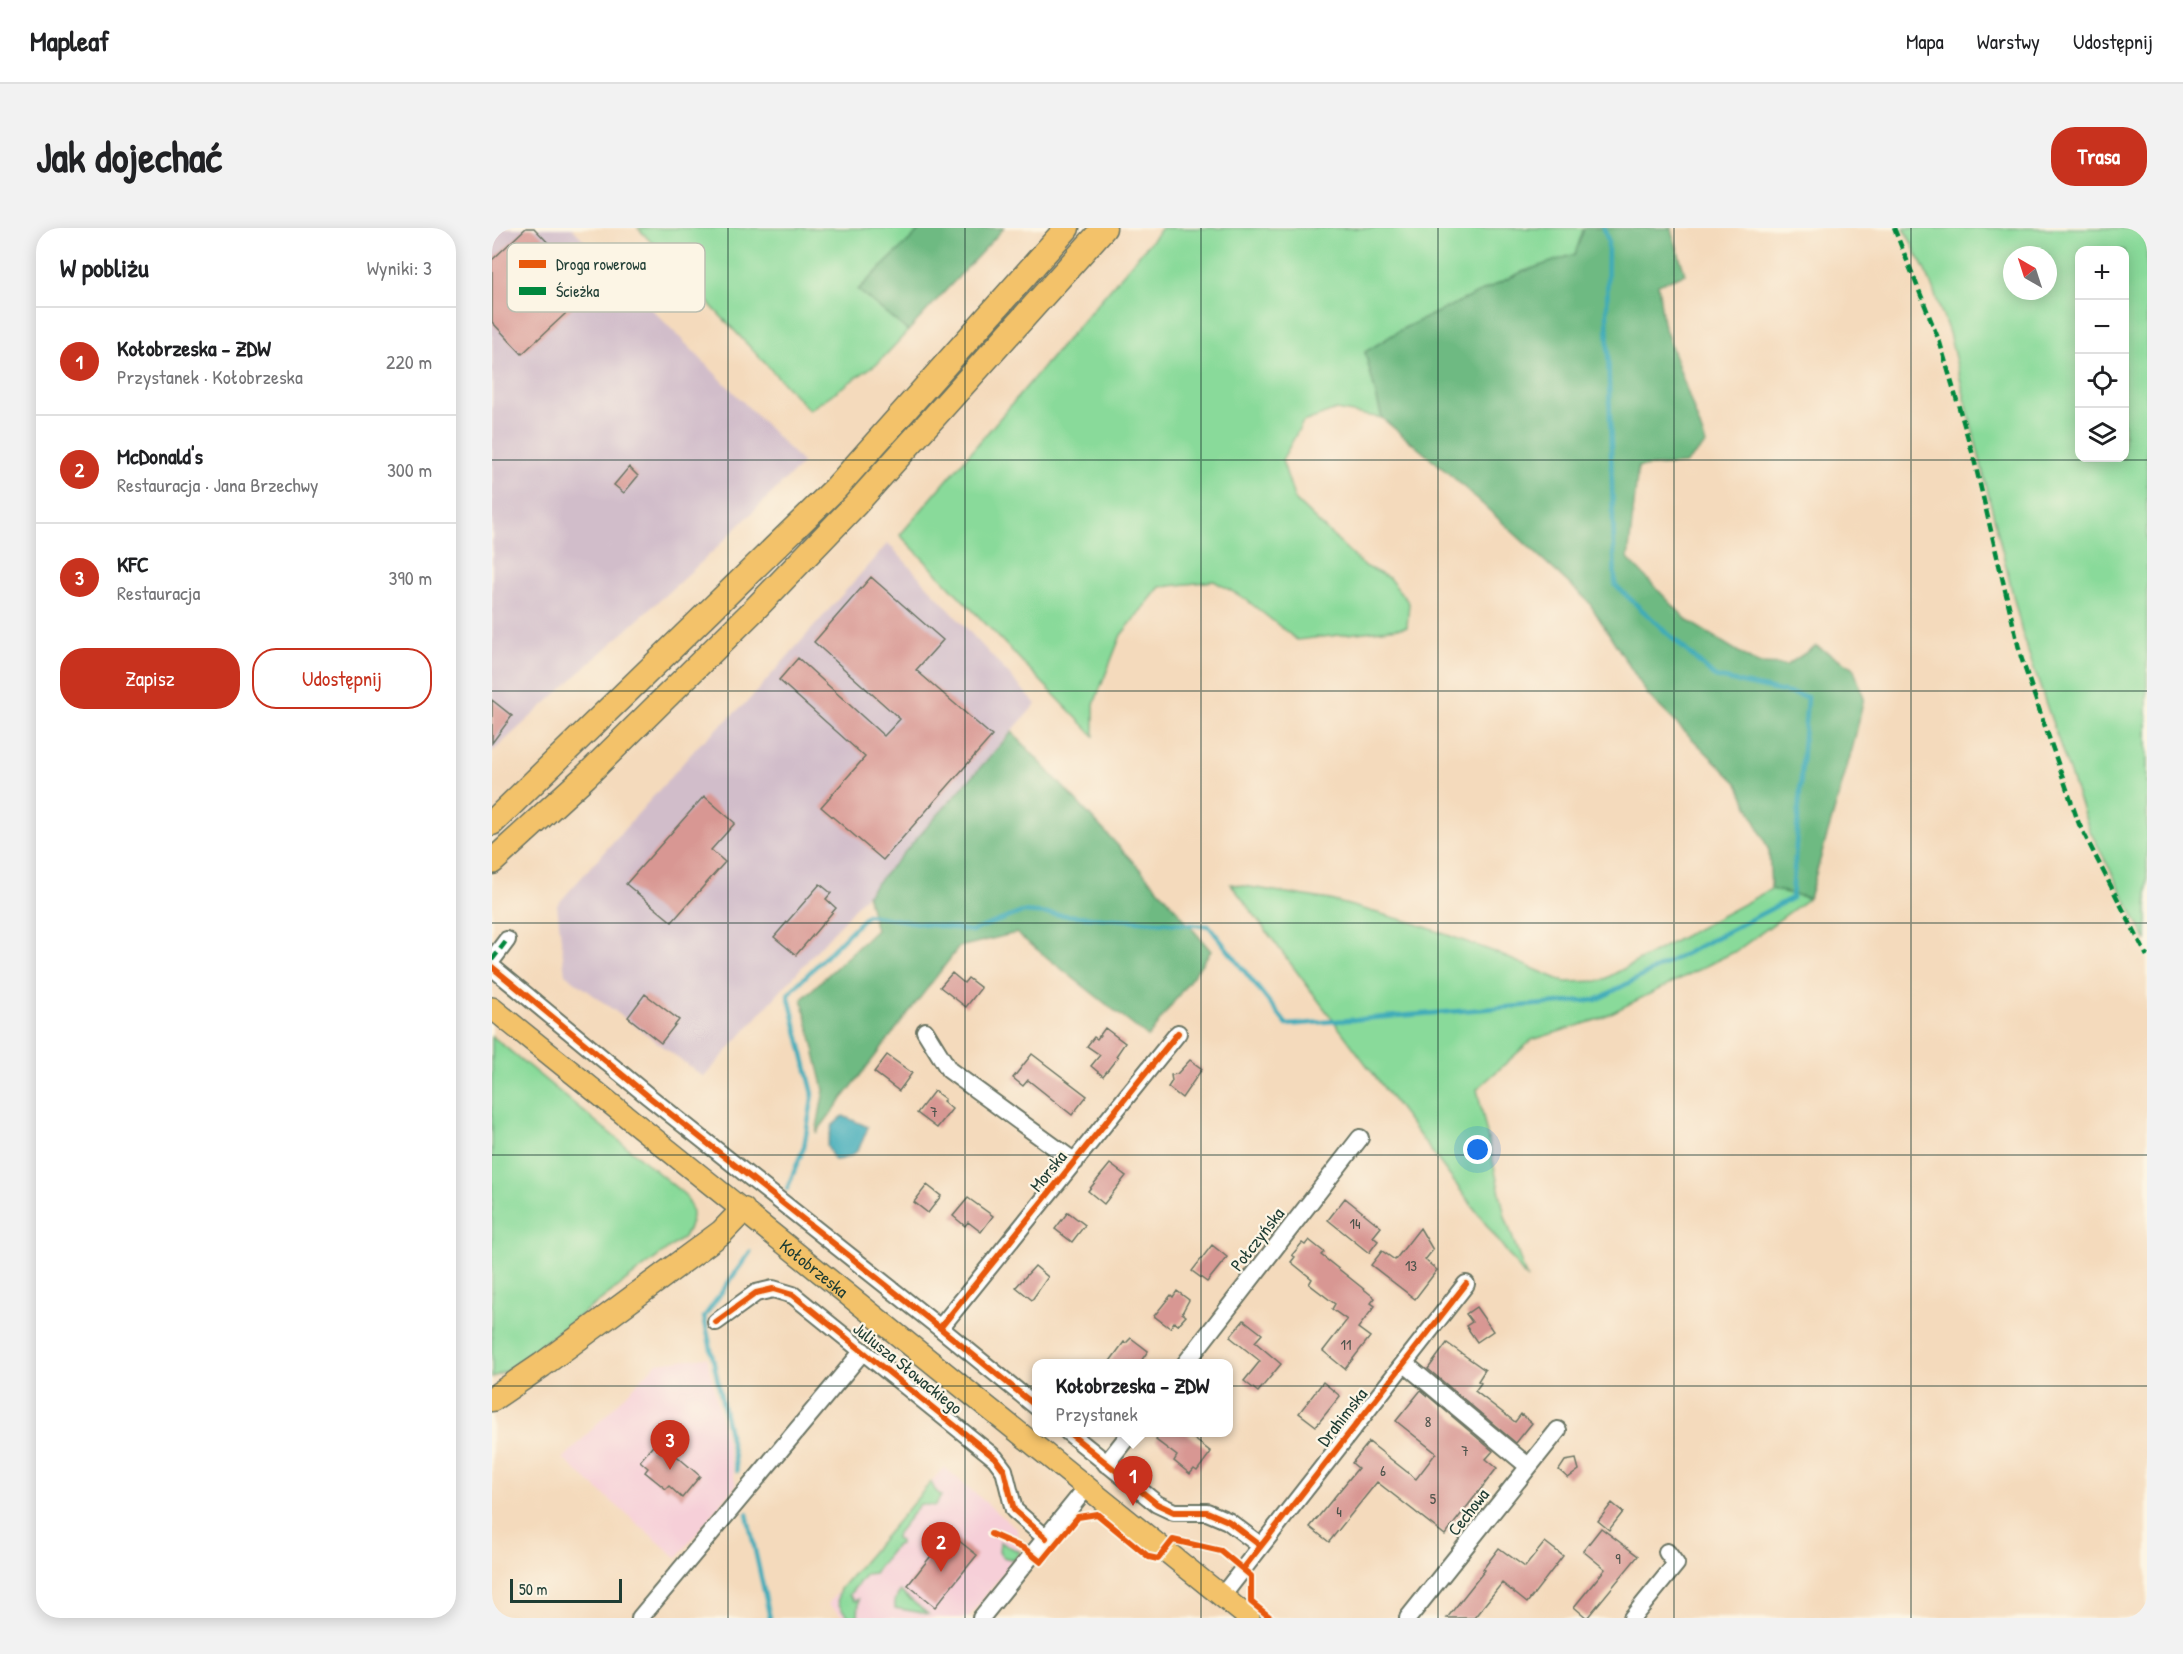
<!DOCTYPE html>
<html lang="pl">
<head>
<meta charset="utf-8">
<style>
	:root { --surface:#fff; --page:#f2f2f2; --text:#202124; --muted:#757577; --line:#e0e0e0; --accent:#c8321e }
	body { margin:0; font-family:"Patrick Hand",sans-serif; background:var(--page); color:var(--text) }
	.controls { position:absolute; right:18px; top:18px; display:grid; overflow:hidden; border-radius:12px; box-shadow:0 3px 15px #0003 }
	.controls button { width:54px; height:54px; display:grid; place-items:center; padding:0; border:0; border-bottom:2px solid var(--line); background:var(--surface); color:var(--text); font:30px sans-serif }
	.compass { position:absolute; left:1511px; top:18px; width:54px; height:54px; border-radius:50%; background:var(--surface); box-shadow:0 3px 15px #0003; rotate:321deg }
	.scale { position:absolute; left:18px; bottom:15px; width:112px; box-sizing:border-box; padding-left:6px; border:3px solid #1f3d34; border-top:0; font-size:16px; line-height:21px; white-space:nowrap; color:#1f3d34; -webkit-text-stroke:4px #fcf5e5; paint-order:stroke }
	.you { position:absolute; left:986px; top:922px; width:21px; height:21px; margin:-15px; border:4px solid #fff; border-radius:50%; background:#1a73e8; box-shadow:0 0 0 9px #1a73e833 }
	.badge { display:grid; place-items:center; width:39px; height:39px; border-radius:50%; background:var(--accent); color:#fff; font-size:20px; font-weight:700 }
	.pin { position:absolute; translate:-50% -50px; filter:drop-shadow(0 2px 3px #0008) }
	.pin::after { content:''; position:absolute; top:32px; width:21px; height:18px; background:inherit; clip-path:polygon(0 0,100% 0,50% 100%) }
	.popup { position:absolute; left:540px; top:1131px; width:201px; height:78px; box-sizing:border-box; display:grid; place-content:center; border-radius:12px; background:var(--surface); filter:drop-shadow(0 2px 4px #0005); font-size:20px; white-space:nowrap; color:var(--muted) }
	.popup b { font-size:22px; color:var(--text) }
	.popup::after { content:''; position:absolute; left:50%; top:100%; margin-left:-12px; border:12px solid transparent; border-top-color:var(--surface) }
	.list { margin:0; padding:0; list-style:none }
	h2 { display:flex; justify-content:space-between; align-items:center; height:78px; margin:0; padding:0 24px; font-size:26px }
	h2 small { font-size:20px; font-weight:400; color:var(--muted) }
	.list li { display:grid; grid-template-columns:39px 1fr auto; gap:18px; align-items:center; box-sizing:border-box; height:108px; padding:0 24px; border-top:2px solid var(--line) }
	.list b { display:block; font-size:22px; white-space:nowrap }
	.list p { margin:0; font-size:20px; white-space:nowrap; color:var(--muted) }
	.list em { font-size:20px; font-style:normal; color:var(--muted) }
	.actions { display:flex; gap:12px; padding:18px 24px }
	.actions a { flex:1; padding:14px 0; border:2px solid var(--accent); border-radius:24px; text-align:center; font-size:21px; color:var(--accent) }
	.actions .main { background:var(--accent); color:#fff }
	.icon { flex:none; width:33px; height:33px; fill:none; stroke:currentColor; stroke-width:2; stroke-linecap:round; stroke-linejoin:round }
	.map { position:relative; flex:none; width:1655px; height:1390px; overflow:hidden; border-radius:24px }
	header { display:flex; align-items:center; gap:36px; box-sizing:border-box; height:84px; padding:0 30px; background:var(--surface); border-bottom:2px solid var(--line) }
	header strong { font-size:28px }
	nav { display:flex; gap:33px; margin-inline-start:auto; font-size:21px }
	.intro { display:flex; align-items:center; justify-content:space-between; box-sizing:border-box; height:144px; padding:0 36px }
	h1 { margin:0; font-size:42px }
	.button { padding:15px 27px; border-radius:24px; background:var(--accent); color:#fff; font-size:21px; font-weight:700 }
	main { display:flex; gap:36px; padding:0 36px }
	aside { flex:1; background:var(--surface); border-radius:24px; box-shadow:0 3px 15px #0003 }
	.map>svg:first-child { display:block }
	.built { fill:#f6cfd8 }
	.industrial { fill:#d1bdca }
	.green { fill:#89da9a; stroke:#548c67; stroke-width:1.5; fill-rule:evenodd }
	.forest { fill:#6eba82; stroke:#467c5b; stroke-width:1.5 }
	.water { fill:#3cabb9; stroke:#2e7476; stroke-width:1.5 }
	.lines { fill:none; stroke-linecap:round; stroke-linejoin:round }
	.stream { stroke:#3cabb9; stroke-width:4.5 }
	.building { fill:#d89793 }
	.minor-casing { stroke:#6a7464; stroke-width:20 }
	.major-casing { stroke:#6a7464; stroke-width:24 }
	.highway-casing { stroke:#6a7464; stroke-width:27 }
	.minor { stroke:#fff; stroke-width:16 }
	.major { stroke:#f3c26a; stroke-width:21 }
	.highway { stroke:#f3c26a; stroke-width:24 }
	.quiet { stroke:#00873e; stroke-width:4.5; stroke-dasharray:9 4.5; stroke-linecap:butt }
	.cycleway-casing { stroke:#fcf5e5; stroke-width:10 }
	.cycleway { stroke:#e8590c; stroke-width:6 }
	.grid { fill:none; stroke:#1f3d34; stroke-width:1.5; stroke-opacity:0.55 }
	.labels { text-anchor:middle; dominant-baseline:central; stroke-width:4.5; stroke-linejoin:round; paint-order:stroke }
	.number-label { font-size:15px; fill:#4d544c }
	.street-label { font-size:18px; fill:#1f3d34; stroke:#fcf5e5 }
	.key { fill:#fcf5e5; stroke:#babeb0; stroke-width:1.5 }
	.key-label { font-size:16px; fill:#1f3d34 }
</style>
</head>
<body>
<header>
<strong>Mapleaf</strong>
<nav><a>Mapa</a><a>Warstwy</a><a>Udostępnij</a></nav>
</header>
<div class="intro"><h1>Jak dojechać</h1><a class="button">Trasa</a></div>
<main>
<aside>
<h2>W pobliżu<small>Wyniki: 3</small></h2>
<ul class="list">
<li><span class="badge">1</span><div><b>Kołobrzeska - ZDW</b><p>Przystanek · Kołobrzeska</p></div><em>220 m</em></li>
<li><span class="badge">2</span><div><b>McDonald's</b><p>Restauracja · Jana Brzechwy</p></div><em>300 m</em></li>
<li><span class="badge">3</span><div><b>KFC</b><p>Restauracja</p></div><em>390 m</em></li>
</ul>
<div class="actions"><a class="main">Zapisz</a><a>Udostępnij</a></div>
</aside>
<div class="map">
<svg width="1655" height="1390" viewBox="0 0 1655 1390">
	<rect width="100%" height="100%" fill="#fcf5e5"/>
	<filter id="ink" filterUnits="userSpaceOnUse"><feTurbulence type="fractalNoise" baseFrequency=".0167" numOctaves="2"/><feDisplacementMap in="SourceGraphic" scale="12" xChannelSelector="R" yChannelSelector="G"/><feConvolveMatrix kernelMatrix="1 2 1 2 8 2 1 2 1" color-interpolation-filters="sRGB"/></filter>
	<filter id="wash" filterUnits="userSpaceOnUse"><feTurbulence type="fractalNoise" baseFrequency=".008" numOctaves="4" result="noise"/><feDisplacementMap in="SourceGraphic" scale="24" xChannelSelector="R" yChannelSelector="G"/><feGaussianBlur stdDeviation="1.35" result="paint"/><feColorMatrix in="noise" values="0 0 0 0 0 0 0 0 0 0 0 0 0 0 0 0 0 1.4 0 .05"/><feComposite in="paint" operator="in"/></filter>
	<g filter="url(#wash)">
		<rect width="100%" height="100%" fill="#f4dabc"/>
		<path class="built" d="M215,1129L244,1257L185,1330L71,1231L165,1135Z
			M452,1239L525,1301L528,1324L476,1390H353L336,1376Z"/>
		<path class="industrial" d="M0,0H80L311,235L215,329L0,524Z
			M396,315L544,476L212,849L73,746L65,677L207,517L257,472Z"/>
		<path class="green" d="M146,0H430L366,62L416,103L387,134L317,182Z
			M670,0H1092L1084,26L1030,44L873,124L890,190L844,182L811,194L790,232L803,272L871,337L897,350L917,375L915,399L805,412L752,370L722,353L668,359L629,407L602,476V508L408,307Z
			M1412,0H1655V713L1597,601L1532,412L1457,105L1438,53ZM1588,22H1632V230H1588ZM1520,27H1556V63H1520Z
			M739,656L838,672L922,695L997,722L1073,754L1109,753L1279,661L1317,670L1244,723L1107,791L1040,812L985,861L1013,988L1035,1051Z
			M0,808L193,967C203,983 202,992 192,1009L17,1141L0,1150Z
			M439,1254L443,1262L449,1268L443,1278L428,1276L405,1305L404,1311L408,1313V1316L404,1317L382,1345L374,1346L357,1367L363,1373L367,1371L366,1390H358C348,1381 343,1374 348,1361Z
			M508,1314L528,1324L522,1332L511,1329L507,1323Z
			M408,1363L436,1386L403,1380V1373Z"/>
		<path class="forest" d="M430,0H512L416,103L366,62Z
			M1092,0H1179L1193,46L1166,56L1171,95L1214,216L1193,236L1146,239L1136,331L1196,393L1266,436L1295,437L1324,418L1361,439L1372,470L1361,518L1317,670L1279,661L1277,623L1246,556L1156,467L1096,373L962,250L890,190L873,124L910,101L1030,44L1083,26Z
			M520,504L673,668L719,723L656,809L524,705L467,719L324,905L332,862L310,771L384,702L375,666Z"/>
		<path class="water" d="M351,888L376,899C368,919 366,931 342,932L335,918L340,898Z"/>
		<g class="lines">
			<path class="stream" d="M295,961L312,919L321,866L296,766L375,687L480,703L530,684L717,698L795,797L1104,772L1300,670L1315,469L1223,449L1123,357L1115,87L1116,13L1112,0
				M245,1243L212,1089L258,1024
				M255,1286L278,1390"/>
		</g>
		<g id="blocks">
			<path class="building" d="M34,0H42L100,61L30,126L0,94V32Z
				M137,239L146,248L132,265L122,257Z
				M379,349L451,412L424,442L500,508L391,632L329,579L373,529L287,452L306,430L392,508L408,491L322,414Z
				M0,472L20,488L0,515Z
				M212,568L243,595L219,622L233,634L180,694L134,656Z
				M328,656L339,665L334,671L344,680L304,727L282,709Z
				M460,745L472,755L476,750L489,760L474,779L448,759Z
				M153,766L187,792L169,815L136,789Z
				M613,800L633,815L624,828L626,829L611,848L599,838L608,827L595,818L602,809L605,811Z
				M540,826L595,868L580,887L536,852L531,858L521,850Z
				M395,827L420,845L407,863L382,844Z
				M698,832L710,841L690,870L676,859L680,853L679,847L685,846Z
				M442,863L453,871L451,873L460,881L445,900L425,885Z
				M618,936L634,948L612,976L596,963Z
				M435,957L449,968L436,985L422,974Z
				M476,970L501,988L489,1004L476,994L473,998L461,988Z
				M853,970L889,999L881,1009L886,1013L877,1025L836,992Z
				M576,984L593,997L580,1014L563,1001Z
				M928,1000L941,1022L933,1032L945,1042L923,1071L879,1037L890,1023L903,1032Z
				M817,1012L832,1024L829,1027L883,1070L879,1075L883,1078L866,1100L878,1109L853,1141L831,1123L855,1092L840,1081L843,1076L817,1056L820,1051L799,1034L803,1029L800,1027L810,1015L813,1017Z
				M720,1017L735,1029L715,1054L700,1043Z
				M543,1038L556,1049L540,1072L524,1059Z
				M685,1063L697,1072L690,1085L694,1088L686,1097L682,1094L678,1100L662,1088L679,1067L681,1069Z
				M984,1079L1001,1103L985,1114L974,1098L980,1094L974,1086Z
				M752,1092L770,1106L763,1114L789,1136L766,1164L752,1153L768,1133L738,1109Z
				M639,1110L656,1123L647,1136H616L632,1114L634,1115Z
				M955,1115L993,1142L986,1153L989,1155L983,1163L1023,1194L1029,1186L1040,1195L1024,1215L936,1141Z
				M831,1154L848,1168L824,1198L807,1185Z
				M929,1162L1001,1223L994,1231L1005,1240L953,1307L885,1254L837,1314L818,1299L866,1240L860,1235L877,1214L924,1251L944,1225L904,1193Z
				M669,1204H693L719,1224L705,1243L702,1241L698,1246L682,1233L685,1228L664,1212Z
				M166,1212L208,1248L190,1270L177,1258L174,1261L153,1244L156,1240L148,1233Z
				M1084,1231L1087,1242L1076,1250L1067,1242L1073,1233Z
				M1120,1275L1131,1284L1117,1302L1106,1293Z
				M1109,1300L1146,1328L1095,1390L1082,1379L1113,1341L1091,1323Z
				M457,1305L485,1327L443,1379L416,1357Z
				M1053,1314L1071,1328L1035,1375L1010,1355L982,1390H955L993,1342L991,1341L1007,1320L1033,1339Z"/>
		</g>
	</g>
	<g filter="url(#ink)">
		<use href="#blocks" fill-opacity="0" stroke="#6a7464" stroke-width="1.5"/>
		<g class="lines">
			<g class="minor-casing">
				<path id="minor" d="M0,732L15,712
					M0,739L156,868L448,1100L545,1179
					M433,803L457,842L583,934
					M224,1094L264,1065L281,1061L301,1067L503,1230L512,1242L522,1282L554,1310
					M448,1100L686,805
					M912,1135L1036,1238
					M693,1136L868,910
					M576,1204L665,1276L682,1284H715L736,1293L769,1318
					M614,1236L639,1204
					M730,1368L974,1056
					M148,1390L371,1123
					M489,1390L595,1259
					M916,1390L1066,1202
					M1140,1390L1184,1336L1175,1324"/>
			</g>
			<g class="major-casing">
				<g id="major">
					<path id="s1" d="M0,780L757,1390"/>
				</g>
			</g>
			<g class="highway-casing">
				<path id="highway" d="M0,595L343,261L575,0
					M0,634L94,548L262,382L363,277L612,0
					M0,1171L50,1137L230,1004L251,982"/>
			</g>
			<use href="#minor" class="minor"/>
			<use href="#major" class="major"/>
			<use href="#highway" class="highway"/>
			<path class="quiet" d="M1402,0L1448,115L1481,227L1529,429L1587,596L1655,728
				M0,732L15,712"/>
			<g class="cycleway-casing">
				<path id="cycleway" d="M0,739L156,868L448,1100L545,1179
					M224,1094L264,1065L281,1061L301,1067L503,1230L512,1242L522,1282L554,1310
					M448,1100L686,805
					M576,1204L665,1276L682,1284H715L736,1293L769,1318
					M499,1306L533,1321L549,1334L586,1289L605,1286L657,1329L666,1331L681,1312L729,1323L759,1348V1374L779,1390
					M751,1341L974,1056"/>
			</g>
			<use href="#cycleway" class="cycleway"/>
		</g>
	</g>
	<path class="grid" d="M236,0V1390M473,0V1390M709,0V1390M946,0V1390M1182,0V1390M1419,0V1390M0,232H1655M0,463H1655M0,695H1655M0,927H1655M0,1158H1655"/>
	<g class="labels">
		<g class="number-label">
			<text x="442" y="883">7</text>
			<text x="863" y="995">14</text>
			<text x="919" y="1037">13</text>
			<text x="854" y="1116">11</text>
			<text x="936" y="1193">8</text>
			<text x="973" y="1222">7</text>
			<text x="891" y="1242">6</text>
			<text x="941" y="1270">5</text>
			<text x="847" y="1283">4</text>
			<text x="1126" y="1330">9</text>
		</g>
		<g class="street-label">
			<text transform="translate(556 943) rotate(-51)">Morska</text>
			<text transform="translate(765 1011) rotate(-52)">Połczyńska</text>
			<text stroke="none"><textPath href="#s1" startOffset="414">Kołobrzeska</textPath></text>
			<text transform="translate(416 1140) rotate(39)">Juliusza Słowackiego</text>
			<text transform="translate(850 1189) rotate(-52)">Drahimska</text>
			<text transform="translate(976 1284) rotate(-52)">Cechowa</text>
		</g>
	</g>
	<rect x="15" y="15" width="198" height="69" rx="9" class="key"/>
	<rect x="27" y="32" width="27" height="8" fill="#e8590c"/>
	<rect x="27" y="59" width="27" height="8" fill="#00873e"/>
	<g class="key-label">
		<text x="64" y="42">Droga rowerowa</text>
		<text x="64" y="69">Ścieżka</text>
	</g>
</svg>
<div class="controls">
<button>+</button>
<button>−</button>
<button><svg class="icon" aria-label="locate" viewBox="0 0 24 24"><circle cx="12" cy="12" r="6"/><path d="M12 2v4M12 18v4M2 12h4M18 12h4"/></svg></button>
<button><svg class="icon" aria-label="layers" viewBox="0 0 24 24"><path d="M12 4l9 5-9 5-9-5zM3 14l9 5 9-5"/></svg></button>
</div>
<svg class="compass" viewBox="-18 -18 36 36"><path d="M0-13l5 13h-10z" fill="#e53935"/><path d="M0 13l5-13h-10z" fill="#757577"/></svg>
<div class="scale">50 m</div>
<div class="you"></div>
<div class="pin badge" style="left:641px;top:1278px">1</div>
<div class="popup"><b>Kołobrzeska - ZDW</b>Przystanek</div>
<div class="pin badge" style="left:449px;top:1344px">2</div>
<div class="pin badge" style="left:178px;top:1242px">3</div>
</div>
</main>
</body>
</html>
